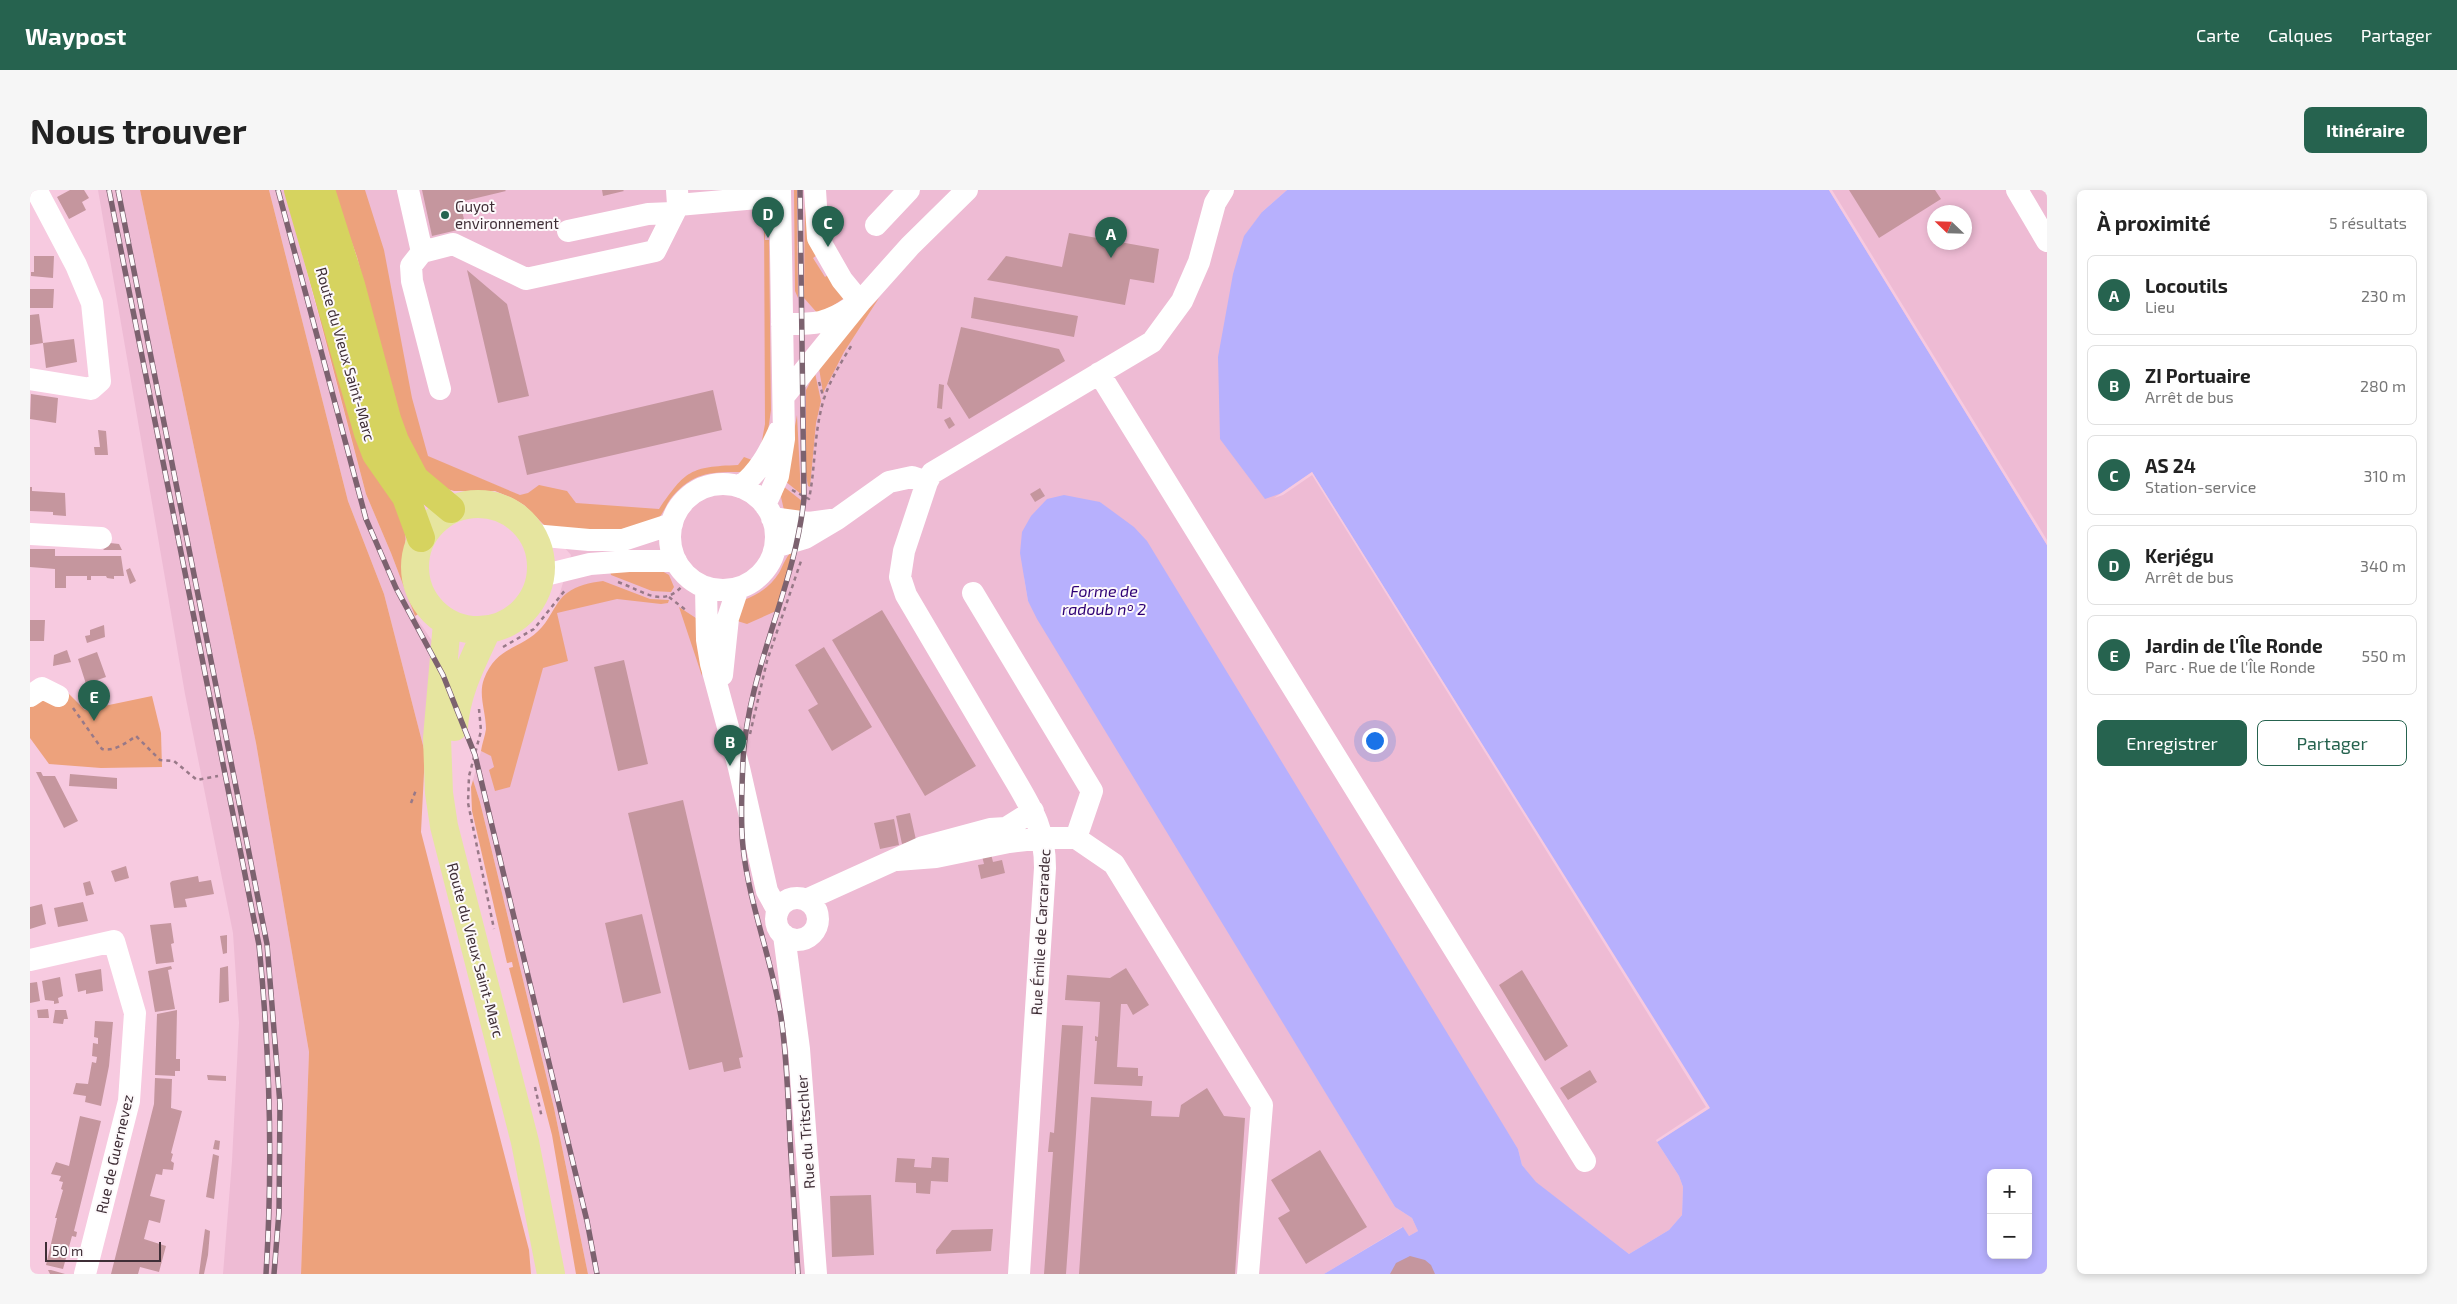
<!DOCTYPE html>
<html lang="fr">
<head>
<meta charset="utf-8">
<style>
	:root { --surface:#fff; --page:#f6f6f6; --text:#222; --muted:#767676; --line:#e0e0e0; --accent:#26634f }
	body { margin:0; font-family:"Exo 2",sans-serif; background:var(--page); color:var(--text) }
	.controls { position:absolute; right:15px; bottom:15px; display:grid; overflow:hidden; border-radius:8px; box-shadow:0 2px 8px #0003 }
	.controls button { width:45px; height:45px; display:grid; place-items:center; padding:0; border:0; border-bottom:1px solid var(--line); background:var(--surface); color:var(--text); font:25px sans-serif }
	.compass { position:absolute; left:1897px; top:15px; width:45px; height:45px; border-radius:50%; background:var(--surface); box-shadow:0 2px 8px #0003; rotate:293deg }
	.scale { position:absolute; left:15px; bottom:12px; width:116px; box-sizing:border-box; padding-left:5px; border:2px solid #3f2e36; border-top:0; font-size:14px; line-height:18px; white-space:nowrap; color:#3f2e36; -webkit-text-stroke:4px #fdf9fb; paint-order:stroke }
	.you { position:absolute; left:1344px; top:550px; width:18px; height:18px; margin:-12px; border:4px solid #fff; border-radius:50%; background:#1a73e8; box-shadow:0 0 0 8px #1a73e833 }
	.badge { display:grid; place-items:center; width:32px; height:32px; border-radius:50%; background:var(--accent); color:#fff; font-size:16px; font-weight:700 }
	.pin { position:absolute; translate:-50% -41px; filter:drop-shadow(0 1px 2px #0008) }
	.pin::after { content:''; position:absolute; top:26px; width:18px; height:15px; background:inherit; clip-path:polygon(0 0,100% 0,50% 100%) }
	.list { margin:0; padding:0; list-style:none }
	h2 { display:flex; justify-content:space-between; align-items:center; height:65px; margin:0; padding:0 20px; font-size:21px }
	h2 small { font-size:16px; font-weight:400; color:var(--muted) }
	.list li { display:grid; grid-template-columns:32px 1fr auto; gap:15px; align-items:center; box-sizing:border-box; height:80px; margin:0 10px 10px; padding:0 10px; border:1px solid var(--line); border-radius:8px }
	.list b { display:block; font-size:19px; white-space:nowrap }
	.list p { margin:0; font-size:16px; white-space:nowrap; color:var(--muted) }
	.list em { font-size:16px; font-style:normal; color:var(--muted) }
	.actions { display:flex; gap:10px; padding:15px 20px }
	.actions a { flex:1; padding:11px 0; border:1px solid var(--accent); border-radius:8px; text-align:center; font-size:18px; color:var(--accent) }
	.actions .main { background:var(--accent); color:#fff }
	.map { position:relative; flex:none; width:2017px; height:1084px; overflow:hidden; border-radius:8px }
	header { display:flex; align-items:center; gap:30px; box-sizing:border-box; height:70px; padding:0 25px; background:var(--accent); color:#fff }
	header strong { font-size:24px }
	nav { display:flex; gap:28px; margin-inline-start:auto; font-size:18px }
	.intro { display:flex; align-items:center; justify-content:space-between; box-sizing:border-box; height:120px; padding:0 30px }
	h1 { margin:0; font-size:35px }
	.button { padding:12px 22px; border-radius:8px; background:var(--accent); color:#fff; font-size:18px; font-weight:700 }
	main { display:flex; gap:30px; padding:0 30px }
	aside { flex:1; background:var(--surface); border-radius:8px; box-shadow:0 2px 8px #0003 }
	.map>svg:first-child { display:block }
	.built { fill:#eebbd4; fill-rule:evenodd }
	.green { fill:#eda27c }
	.water { fill:#b7b0fd; fill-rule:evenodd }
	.pier { fill:#f7cae0 }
	.building { fill:#c5969e }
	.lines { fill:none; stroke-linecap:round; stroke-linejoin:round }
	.path { stroke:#987988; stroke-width:2.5; stroke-dasharray:4 4; stroke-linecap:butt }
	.minor { stroke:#fff; stroke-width:22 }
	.major { stroke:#e6e59f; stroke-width:28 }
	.highway { stroke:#d6d35f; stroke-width:28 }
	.rail-casing { stroke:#7c626f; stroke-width:5.5 }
	.rail { stroke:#fdf9fb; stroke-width:4; stroke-dasharray:11; stroke-linecap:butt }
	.poi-dot { fill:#26634f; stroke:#fdf9fb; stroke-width:2 }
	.labels { text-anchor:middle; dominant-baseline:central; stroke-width:4; stroke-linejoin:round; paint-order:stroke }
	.poi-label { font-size:15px; fill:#3f2e36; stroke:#fdf9fb; text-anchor:start }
	.street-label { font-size:15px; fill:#3f2e36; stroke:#fdf9fb }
	.water-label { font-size:16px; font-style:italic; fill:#2e0075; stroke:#fdf9fb }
</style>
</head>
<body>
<header>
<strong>Waypost</strong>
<nav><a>Carte</a><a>Calques</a><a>Partager</a></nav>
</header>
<div class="intro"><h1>Nous trouver</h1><a class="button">Itinéraire</a></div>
<main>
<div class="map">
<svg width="2017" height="1084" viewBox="0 0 2017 1084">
	<rect width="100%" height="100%" fill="#f7cae0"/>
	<path class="built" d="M68,0H110L226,553L279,862L271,1084H193L202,971L209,833L203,743L155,504Z
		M239,0H255L336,304L361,363L385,426L409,461L395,563L354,404L318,311Z
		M311,0H1257L1232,22L1282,282L1680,918L1627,952L1649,986L1653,997L1652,1025L1639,1040L1599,1064L1505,992L1492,975L1488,959L1085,324L1070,312L994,387L998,411L1365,1017L1382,1028L1388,1041L1379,1046L1372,1037L1294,1084H558L524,918L450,612L443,590L451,561L461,565L473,599L541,365L487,304L394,265Z
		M1799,0H2017V355ZM1904,22H1934V52H1904Z"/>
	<path class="green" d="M110,0H239L318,311L354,404L395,563L391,642L499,1060L501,1084H271L279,862L226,553Z
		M303,0H335L354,60L382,208L398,266L490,305L498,303L509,295L537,301L546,313L629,319C656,280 660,277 708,275L714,267L722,270L714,282C683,282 664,281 642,307C636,314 634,323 627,330L581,342L515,336L494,315L482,308L465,301H424L417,299L394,283L372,244L327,67Z
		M764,0H767L768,108L765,101Z
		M775,0L790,63L783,68L795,87L801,83L816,107L789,125L774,108Z
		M734,23L740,31L739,39H735V50H739L741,220L738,241L730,261L735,234Z
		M274,68C308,159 345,248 374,340C377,349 375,353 374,362C371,385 377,404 390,423L385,426L361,363L336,304Z
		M849,108L814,162L793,203L789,178L822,136Z
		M785,183L791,211L786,233L780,297L778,296L776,285V200Z
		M767,225L771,304L755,291Z
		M753,296L772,311L770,326L754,320L751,307Z
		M765,359L746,421L717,434L704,430L714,410C728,405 741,396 749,383C754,374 756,365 765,359Z
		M580,381H632L639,385L644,397L641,402L622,401L581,385Z
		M573,391L620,409L639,410L638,413L631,414L587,409L527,423L538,471L513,478L480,597L465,601L459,580L464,577L461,566L451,561C452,554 455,546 456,539C456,522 448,505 454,489C467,455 492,460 512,437C521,427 526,411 537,403C548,395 559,393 573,391Z
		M649,417L672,432V486Z
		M32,497L55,520L122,506L131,543L132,577L71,578L19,574L0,548V514Z
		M443,590L450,612L524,918L558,1084H546L522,945L479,778L483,777L482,772L477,773L442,621L441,597Z"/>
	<path class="water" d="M1257,0H1799L2017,355V1084H1294L1373,1037L1379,1046L1388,1041L1382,1028L1365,1017L1007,429L998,411L990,363L992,342L1001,326L1017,309L1034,305L1070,312L1104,337L1117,351L1488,959L1492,975L1506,992L1599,1064L1639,1040L1652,1025L1653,997L1649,986L1627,952L1679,918L1282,282L1252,303L1235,309L1190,249L1188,167L1203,84L1214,46L1232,22ZM1961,983H1998V1065H1961Z"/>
	<path class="pier" d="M1799,0H1802L2017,350V355Z
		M1282,282L1680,918L1627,952L1626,950L1676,917L1282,285L1253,305L1244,308Z"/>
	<path class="building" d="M40,0H54L59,8L52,12L56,20L39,29L27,7Z
		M392,0H475L476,1L430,12L436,38L402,46Z
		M572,0H593L594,1L573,6Z
		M1819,0H1905L1911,9L1849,48Z
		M1039,43L1129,59L1124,93L1100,89L1095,115L957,90L976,66L1032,77Z
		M4,66H24L23,88L1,86V82H4Z
		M437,80L477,114L499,206L468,213Z
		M0,99H24L23,118H0Z
		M944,107L1048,126L1044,147L941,128Z
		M9,124L13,153L0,155V125Z
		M931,137L1029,159L1035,171L939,229L917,194Z
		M44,149L47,172L16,178L13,153Z
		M909,194L914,195L912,219L907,218Z
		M683,200L692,240L497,285L488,246Z
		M1,204L28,208L26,233L0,229Z
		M920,227L925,235L919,239L914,230Z
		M68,240L76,241L78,265H65L64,257H70Z
		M0,297H2V301L35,303L36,326L23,325V322L0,321Z
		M1010,298L1015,306L1005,312L1000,304Z
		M80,353L89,354L92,360H73Z
		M0,359H25V366H91L94,386H84V389L77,388L76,386H61V390H57V386H36V398H25V379L0,377Z
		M100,378L106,391L100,394L96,380Z
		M852,420L946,576L895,606L802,450Z
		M0,430H15L14,451H0Z
		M74,435L75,447L57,453L55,446L60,445V440Z
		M794,457L842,537L802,561L778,520L788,514L765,475Z
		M37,460L41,472L23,476L24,465Z
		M67,462L76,487L56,494L48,469Z
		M594,470L618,574L588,581L564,477Z
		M6,582H11L13,586H25L48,631L34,638Z
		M40,584L87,588V599L39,596Z
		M653,610L713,867L709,868L711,878L694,882L692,872L659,880L598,623Z
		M880,623L886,650L872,654L866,626Z
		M864,629L869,655L850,659L844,633Z
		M961,664L963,672L972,670L975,683L951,689L948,675L954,674L952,666Z
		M96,676L99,688L85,692L81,681Z
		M168,686L169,692L181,690L184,704L155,709L157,717L144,718L140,693L142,691Z
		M60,691L64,704L56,706L53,693Z
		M53,712L58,731L28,737L24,718Z
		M12,714L16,734L0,739V717Z
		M612,724L631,803L593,813L575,733Z
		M141,733L144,753L141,754L144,772L126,774L120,735Z
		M197,745V763L193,764L190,746Z
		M141,776L142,779L138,780L145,819L125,822L118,781Z
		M198,776L199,811L189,813L190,778Z
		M1096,778L1119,815L1103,825L1097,814H1091L1087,877L1108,878V886H1113L1112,896L1064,894L1067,851H1065V846L1068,847L1070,812L1035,810L1037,785L1080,788Z
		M71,779L73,801L56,804V800L48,802L45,784Z
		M1492,780L1538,856L1515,871L1469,795Z
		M30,787L33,806L28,808L29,813L24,814V811L15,810L12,791Z
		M7,792L10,811L0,813V793Z
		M18,819L19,828H8L7,820Z
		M25,820H36L38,829H34L33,834L23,833Z
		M147,820L146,869H150V881H145V886L125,885L127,824Z
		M65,831L83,832L79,876L71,916L55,912L56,906L43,904L46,893L58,894L62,872L66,873L67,867L62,866L63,853L68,854V848L64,847Z
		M1032,835L1053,836L1046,944L1036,1084H1014L1023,962H1018L1020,942L1024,943Z
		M1560,880L1567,892L1538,910L1530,898Z
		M177,885L196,886V891L178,890Z
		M125,888L142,889L141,918L152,921L141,963L143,964L141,971L144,973L143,980L133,979L132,985L126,984L120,1006L135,1010L130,1033L119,1030L114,1049L136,1056L129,1082L110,1077L108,1084H81L124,914Z
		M1177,898L1194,926L1215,928L1205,1084H1049L1061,907L1122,911L1121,926L1149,927L1151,915Z
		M50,926L71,931L44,1041L47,1042L46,1047L42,1046L33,1079L16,1075L27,1028H25L33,1000L31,999L33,992L29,991L31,986L21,984L26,972L39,976Z
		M185,950L190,951L189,960L183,959Z
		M1290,960L1337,1037L1276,1074L1248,1028L1260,1021L1241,990Z
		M183,964L189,966L184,1009L176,1007Z
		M902,967L919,968L918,992L901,991L900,1004L886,1003V993L865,992L867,968L885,969L884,977L901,978Z
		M841,1005L844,1065L802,1067L800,1006Z
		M175,1039L180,1041L178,1065L174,1084H169Z
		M963,1039L961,1061L906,1064V1060L922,1040Z
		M1380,1066L1395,1070L1401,1075L1405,1084H1360L1366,1073Z
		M18,1080H21L35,1084H20Z"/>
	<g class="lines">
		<path class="path" d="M789,192L794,209
			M762,300L779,309C785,280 784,249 791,220C796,196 810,174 823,153
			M588,392C616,402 635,421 657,390
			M639,407L657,421
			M473,457L504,439L536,399
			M43,518L72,559C84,562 96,553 106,546L130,570L144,571L167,590L188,586
			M449,519L451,541L439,586L438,613L464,739
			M720,544L737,471L772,368
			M381,613L386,600
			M505,897L512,928"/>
		<path class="minor" d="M378,0L392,62
			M785,0L788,48L812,90L830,112
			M1987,0L2017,51
			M648,15L750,6
			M846,35L879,0
			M538,41L618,24L643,23
			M752,134C784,134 795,135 822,117
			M1069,183L1555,971
			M0,189L61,199L70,191L62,113L46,75L9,5
			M410,199L382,91L381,76L392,62L423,54L496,89L625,61L648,15L647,0
			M754,206L830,112L880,56L937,0
			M640 347a53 53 0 1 1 106 0a53 53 0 1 1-106 0Z
			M710,297C729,282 739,263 749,241
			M735,315L748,286L754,249L750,0
			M742,328L779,333L801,330
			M0,344L71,348
			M503,345L559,350H593L642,334
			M745,357L775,348L807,329L859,292L882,287L897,292
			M511,386L560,374L599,371H646
			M676,397L677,450L681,474L709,578L737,701L748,721
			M943,403L1062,601L1046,648
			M692,485L698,428L708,398
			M0,506L12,498L28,506
			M867,670L906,667L979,652L1014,648H1046L1084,674L1232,915L1218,1084
			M746 729a21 21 0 1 1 42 0a21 21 0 1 1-42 0Z
			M776,710L893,657L960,639L976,638L1003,621
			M754,745L769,859L786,1084
			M0,770L84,751L105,823L99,911L55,1084
			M989,1084L1015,678C1015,641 1004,622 985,590L876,405L870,387L874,361L897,292L902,283L1122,152L1152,111L1169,72L1185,13L1193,0"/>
		<path class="major" d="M385 377a63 63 0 1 1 126 0a63 63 0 1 1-126 0Z
			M417,433L407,548L409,603L414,636L495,952L521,1084
			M424,537C426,502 443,471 457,440"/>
		<path class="highway" d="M268,0L338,243L346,264L376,307L391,348
			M291,0L321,95L357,229L365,251L385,289L421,319"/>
		<g class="rail-casing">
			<path id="rail" d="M79,0L229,755C240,865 243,974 236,1084
				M88,0L237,754L250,914L249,1022L244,1084
				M248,0L336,329L366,398L413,485L445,565L557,1031L567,1084
				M768,1084C765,1039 763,994 760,949C758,908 757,868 751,827C742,770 719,714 713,657C710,628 712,598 713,570C718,479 765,398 774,308L770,0"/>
		</g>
		<use href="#rail" class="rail"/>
	</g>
	<circle class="poi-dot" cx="415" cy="25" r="5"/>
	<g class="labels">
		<g class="poi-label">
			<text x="425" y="16">Guyot<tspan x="425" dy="17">environnement</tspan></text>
		</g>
		<g class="street-label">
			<text transform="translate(316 164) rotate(74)">Route du Vieux Saint-Marc</text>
			<text transform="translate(1010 742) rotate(-87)">Rue Émile de Carcaradec</text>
			<text transform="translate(446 760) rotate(75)">Route du Vieux Saint-Marc</text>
			<text transform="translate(775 942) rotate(-94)">Rue du Tritschler</text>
			<text transform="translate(84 964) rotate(-77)">Rue de Guernevez</text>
		</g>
		<g class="water-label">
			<text x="1074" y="400">Forme de<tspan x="1074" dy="18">radoub nº 2</tspan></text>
		</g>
	</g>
</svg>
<div class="controls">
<button>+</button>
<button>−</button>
</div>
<svg class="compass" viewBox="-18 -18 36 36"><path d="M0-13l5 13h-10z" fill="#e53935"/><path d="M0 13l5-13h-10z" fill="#767676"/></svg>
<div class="scale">50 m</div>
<div class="you"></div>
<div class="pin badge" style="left:1081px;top:68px">A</div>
<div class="pin badge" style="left:700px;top:576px">B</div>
<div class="pin badge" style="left:798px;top:57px">C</div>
<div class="pin badge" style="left:738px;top:48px">D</div>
<div class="pin badge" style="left:64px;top:531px">E</div>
</div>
<aside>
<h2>À proximité<small>5 résultats</small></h2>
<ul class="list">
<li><span class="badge">A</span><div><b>Locoutils</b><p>Lieu</p></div><em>230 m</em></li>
<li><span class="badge">B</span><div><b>ZI Portuaire</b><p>Arrêt de bus</p></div><em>280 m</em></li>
<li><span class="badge">C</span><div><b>AS 24</b><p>Station-service</p></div><em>310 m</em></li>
<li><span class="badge">D</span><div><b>Kerjégu</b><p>Arrêt de bus</p></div><em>340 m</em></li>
<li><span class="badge">E</span><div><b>Jardin de l'Île Ronde</b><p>Parc · Rue de l'Île Ronde</p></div><em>550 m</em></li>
</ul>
<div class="actions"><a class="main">Enregistrer</a><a>Partager</a></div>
</aside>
</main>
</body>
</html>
